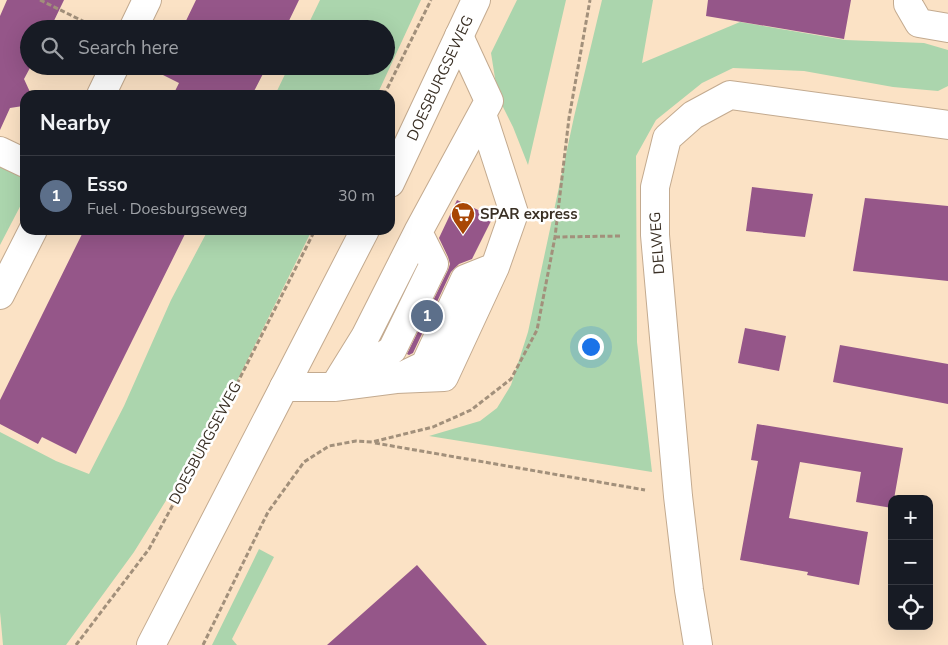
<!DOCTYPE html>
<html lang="en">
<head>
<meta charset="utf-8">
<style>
	:root { --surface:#171b24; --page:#20242c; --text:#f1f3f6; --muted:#9ea1a6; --line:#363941; --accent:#ea580c }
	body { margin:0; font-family:"Nunito Sans",sans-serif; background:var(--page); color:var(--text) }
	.controls { position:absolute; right:15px; bottom:15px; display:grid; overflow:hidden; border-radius:10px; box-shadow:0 5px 20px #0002 }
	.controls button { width:45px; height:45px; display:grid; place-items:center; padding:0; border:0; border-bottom:1px solid var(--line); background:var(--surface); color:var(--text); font:25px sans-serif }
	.you { position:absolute; left:590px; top:346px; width:18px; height:18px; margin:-12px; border:4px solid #fff; border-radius:50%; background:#1a73e8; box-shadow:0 0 0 8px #1a73e833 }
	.badge { display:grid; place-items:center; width:32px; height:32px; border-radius:50%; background:var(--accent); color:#fff; font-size:16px; font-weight:700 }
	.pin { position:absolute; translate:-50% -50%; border:2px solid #fff; box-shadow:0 1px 5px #0006 }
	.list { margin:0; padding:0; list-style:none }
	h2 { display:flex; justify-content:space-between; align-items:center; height:65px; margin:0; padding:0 20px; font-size:21px }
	h2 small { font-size:16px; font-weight:400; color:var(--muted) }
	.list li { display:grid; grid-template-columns:32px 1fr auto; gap:15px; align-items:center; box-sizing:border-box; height:80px; padding:0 20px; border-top:1px solid var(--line) }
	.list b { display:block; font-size:19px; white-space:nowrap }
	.list p { margin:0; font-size:16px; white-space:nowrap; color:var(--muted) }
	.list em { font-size:16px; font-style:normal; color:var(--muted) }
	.icon { flex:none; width:28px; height:28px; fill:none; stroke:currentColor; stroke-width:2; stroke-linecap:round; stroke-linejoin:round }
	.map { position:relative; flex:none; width:948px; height:645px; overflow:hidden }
	.search { position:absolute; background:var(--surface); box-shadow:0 5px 20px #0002; left:20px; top:20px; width:375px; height:55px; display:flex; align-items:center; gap:12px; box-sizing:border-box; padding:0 18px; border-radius:28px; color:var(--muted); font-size:19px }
	.panel { position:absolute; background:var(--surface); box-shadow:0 5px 20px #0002; left:20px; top:90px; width:375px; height:145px; border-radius:15px }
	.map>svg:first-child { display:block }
	.green { fill:#abd5ad }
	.building { fill:#955689 }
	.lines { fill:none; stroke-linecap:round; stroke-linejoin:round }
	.minor-casing { stroke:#c3aa8f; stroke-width:30 }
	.major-casing { stroke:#c3aa8f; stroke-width:30 }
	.path { stroke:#a2907b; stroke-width:3; stroke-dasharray:5 2.5; stroke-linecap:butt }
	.minor { stroke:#fff; stroke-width:28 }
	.major { stroke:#fff; stroke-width:28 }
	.labels { text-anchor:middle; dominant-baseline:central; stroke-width:5; stroke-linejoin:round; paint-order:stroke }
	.street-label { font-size:15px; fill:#392f24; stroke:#fff }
	.poi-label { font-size:15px; font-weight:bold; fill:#392f24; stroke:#fff; text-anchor:start }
</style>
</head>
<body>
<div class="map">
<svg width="948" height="645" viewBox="0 0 948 645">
	<rect width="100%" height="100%" fill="#fbe2c5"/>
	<path class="green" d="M320,0H421L377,95H275L289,66H386V29H306Z
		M517,0H566L528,165L513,127L498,97L491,53Z
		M602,0H653L642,63L740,22L845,40L924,43L948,50V86L938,91L893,87L804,71L733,68L702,83L656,120L636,156L637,342L652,472L429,436L480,421L497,408L511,385L528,332L574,117Z
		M0,164L25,177V197L0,245Z
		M208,230H312L223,409L134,552L66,645H3L0,612V432L56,461L89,474L124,406L171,300Z
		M259,549L274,557L233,637L232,639L237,645H212Z"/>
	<path class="building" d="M7,0H64L50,29H29V66H31L24,79L30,92L29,95H25L23,106L10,108L0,130V16Z
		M196,0H299L285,29H182Z
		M708,0H851L844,39L706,16Z
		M164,66H267L252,95H173L179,83L161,74Z
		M752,187L813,194L805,237L746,231Z
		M865,198L948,206V281L853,271Z
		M457,200L493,217L472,259L459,264L451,272L413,353L409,355L407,354L448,270L450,264L448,257L439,238Z
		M84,230H187L76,454L42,437L38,444L0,424V400Z
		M745,328L786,336L779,371L738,363Z
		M840,345L948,364V404L833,382Z
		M757,424L903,448L894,499H892V508L856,502L861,472L800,462L789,518L868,532L859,585L807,575L808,572L740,560L758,461L751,460Z
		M417,565L487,645H327Z"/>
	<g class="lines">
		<g class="minor-casing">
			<path id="minor" d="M908,0V4L919,23L948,28
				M133,29L147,0
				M101,95L115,66
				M0,151L25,163
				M0,295L33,230
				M398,378L425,365L465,279L495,267
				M341,382L392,350L434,264L418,232
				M284,387H334L365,337L418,232L489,101L459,36
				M334,387L396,379L444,377L495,267L514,213L482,114
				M698,645L689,590L678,496L655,235V187L667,138L693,115L730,95L948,125"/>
		</g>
		<g class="major-casing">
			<path id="major" d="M390,183L476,0
				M151,645L365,230"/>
		</g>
		<path class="path" d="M40,0L99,29
			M384,95L431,0
			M555,237L622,236
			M375,443L645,490
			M76,645L149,549L214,429L315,230
			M203,645L268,512L304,462L329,446L356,441L372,442L433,427L471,410L511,379L537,330L555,237L569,118L590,0"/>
		<use href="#minor" class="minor"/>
		<use href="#major" class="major"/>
	</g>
	<defs>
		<g id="supermarket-pin" transform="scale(1.25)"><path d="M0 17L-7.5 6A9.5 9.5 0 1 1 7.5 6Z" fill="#a84604" stroke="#fff"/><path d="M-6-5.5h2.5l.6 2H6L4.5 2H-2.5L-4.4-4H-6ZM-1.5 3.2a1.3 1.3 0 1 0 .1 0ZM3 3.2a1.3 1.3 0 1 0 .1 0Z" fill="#fff"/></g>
	</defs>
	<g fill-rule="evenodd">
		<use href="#supermarket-pin" x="463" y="214"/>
	</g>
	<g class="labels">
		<g class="street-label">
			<text transform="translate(440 78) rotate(-65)">DOESBURGSEWEG</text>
			<text transform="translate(657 243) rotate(-94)">DELWEG</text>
			<text transform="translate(205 443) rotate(-62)">DOESBURGSEWEG</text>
		</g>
		<g class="poi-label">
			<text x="480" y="214">SPAR express</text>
		</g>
	</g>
</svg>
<div class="controls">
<button>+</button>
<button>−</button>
<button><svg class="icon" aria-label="locate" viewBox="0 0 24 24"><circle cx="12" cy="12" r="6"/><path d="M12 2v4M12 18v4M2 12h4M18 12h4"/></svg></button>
</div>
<div class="you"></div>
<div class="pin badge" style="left:427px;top:316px;background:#5c6f8a">1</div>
<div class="search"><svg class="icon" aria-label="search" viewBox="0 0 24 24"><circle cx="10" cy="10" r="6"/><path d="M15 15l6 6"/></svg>Search here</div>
<section class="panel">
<h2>Nearby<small></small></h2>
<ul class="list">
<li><span class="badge" style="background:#5c6f8a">1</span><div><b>Esso</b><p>Fuel · Doesburgseweg</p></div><em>30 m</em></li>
</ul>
</section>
</div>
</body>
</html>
